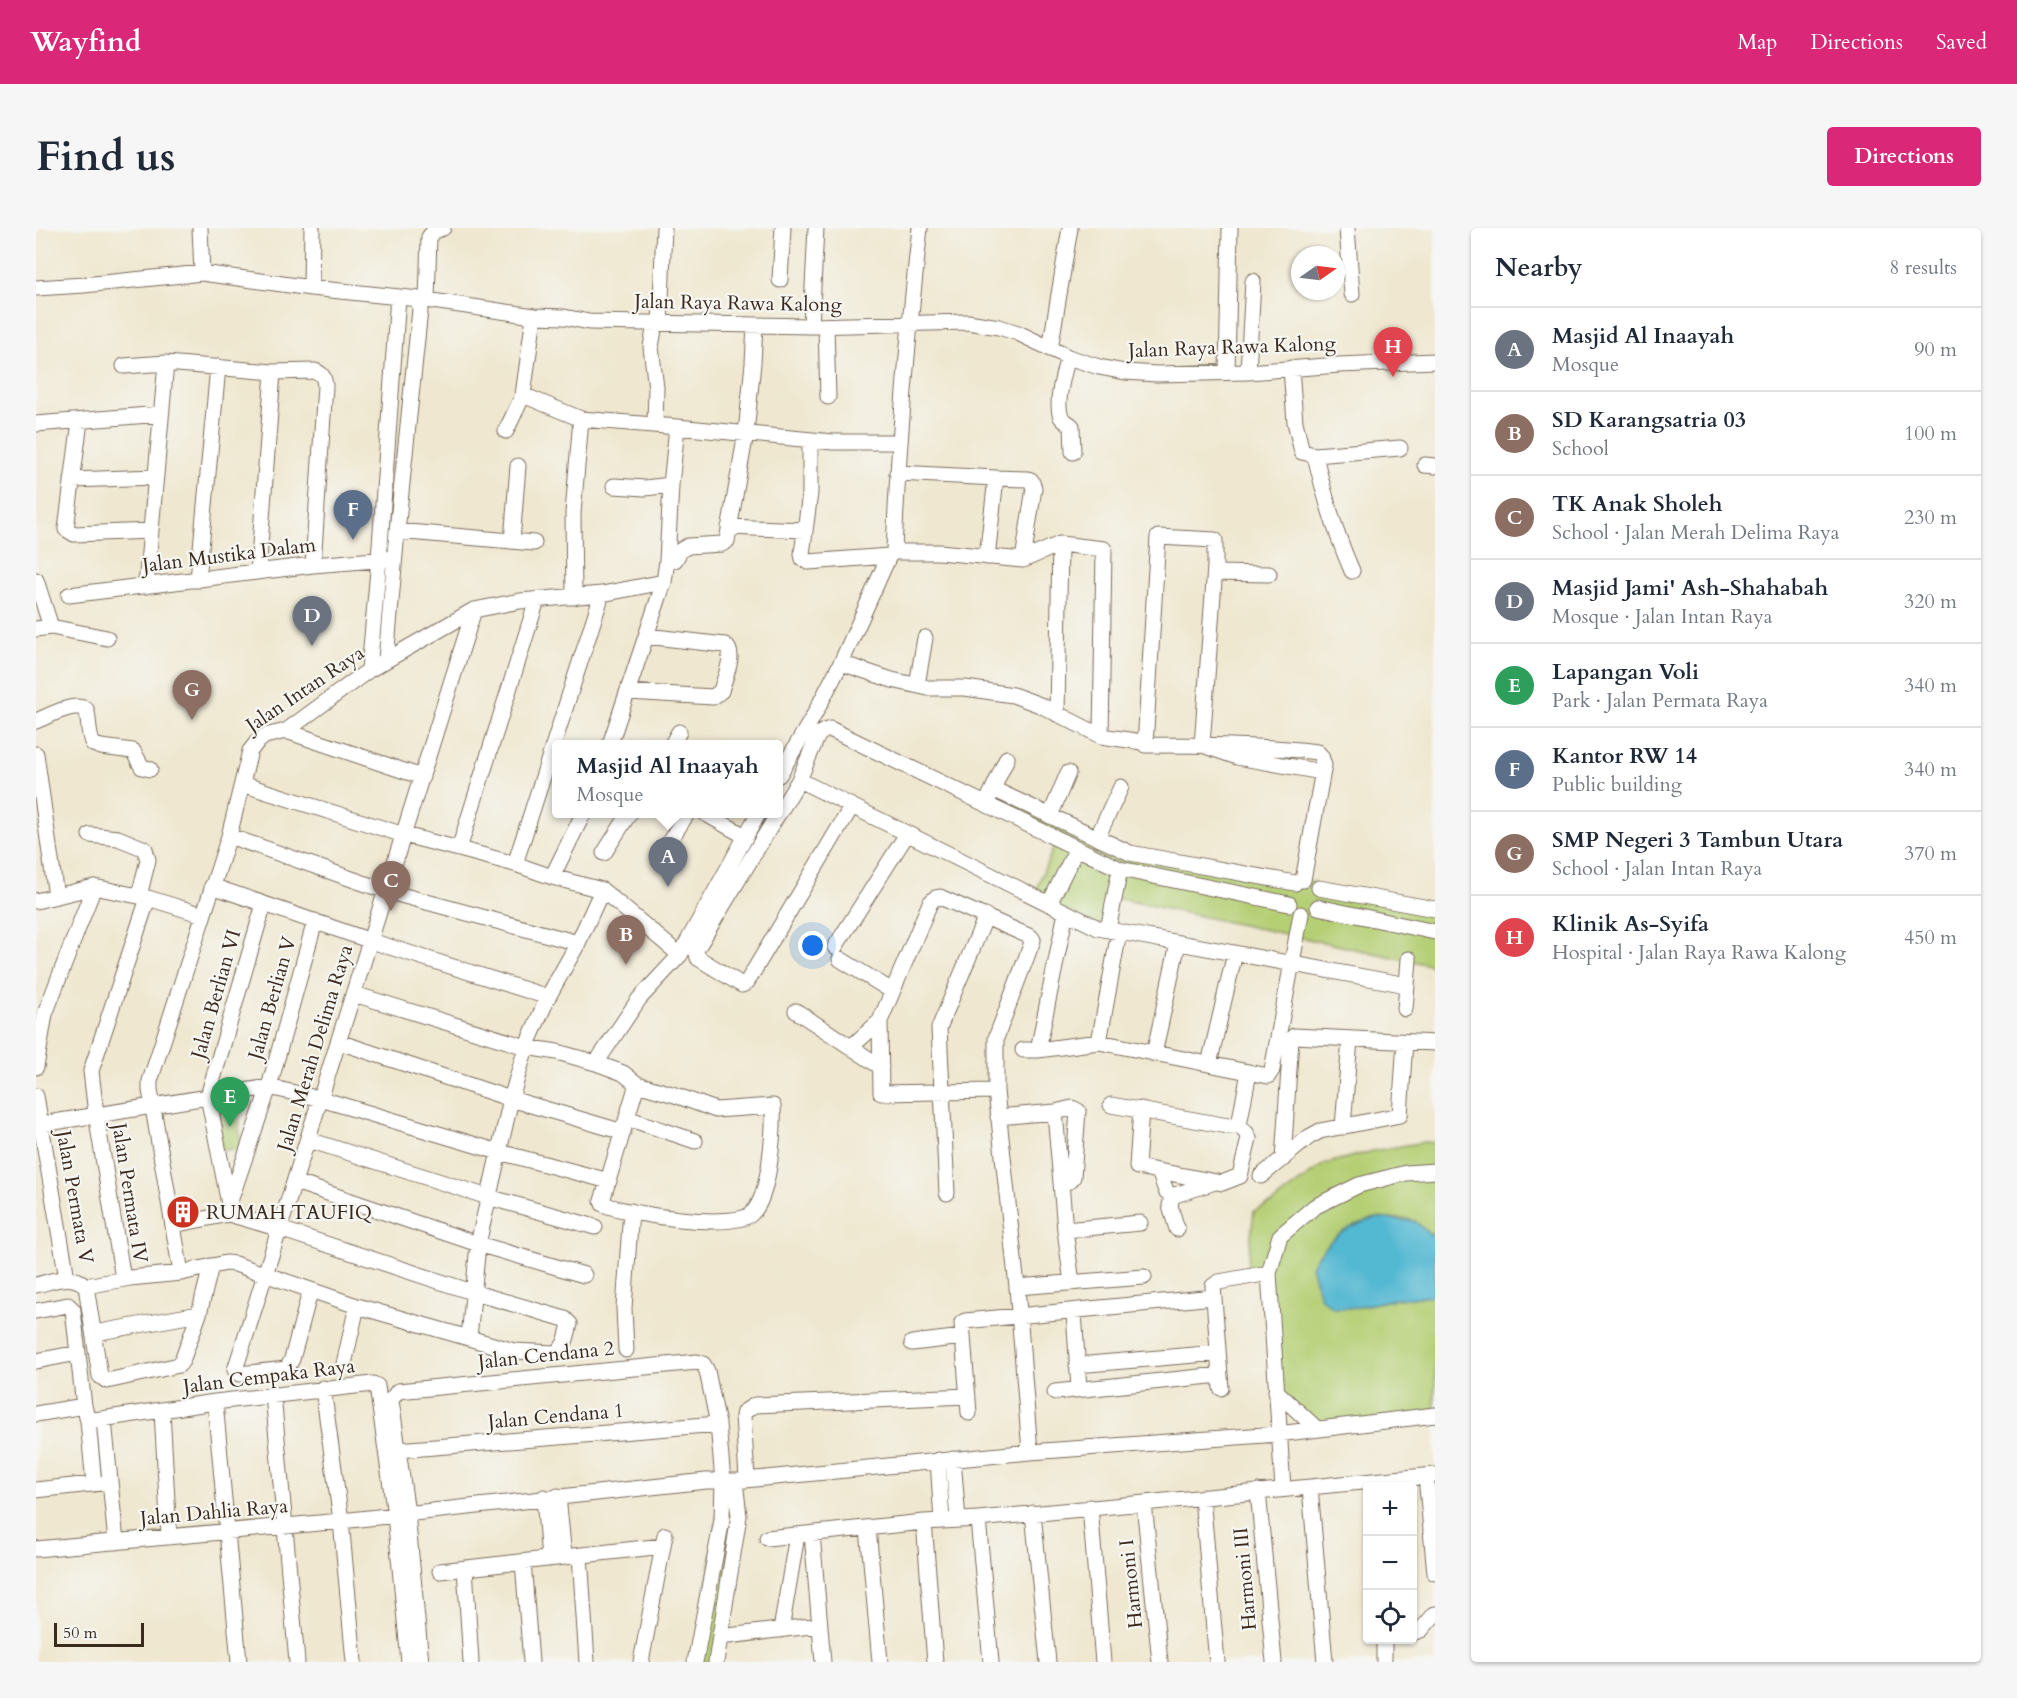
<!DOCTYPE html>
<html lang="en">
<head>
<meta charset="utf-8">
<style>
	:root { --surface:#fff; --page:#f6f6f7; --text:#1f2937; --muted:#747a83; --line:#e0e1e3; --accent:#db2777 }
	body { margin:0; font-family:Cardo,serif; background:var(--page); color:var(--text) }
	.controls { position:absolute; right:18px; bottom:18px; display:grid; overflow:hidden; border-radius:6px; box-shadow:0 2px 4px #0004 }
	.controls button { width:54px; height:54px; display:grid; place-items:center; padding:0; border:0; border-bottom:2px solid var(--line); background:var(--surface); color:var(--text); font:30px sans-serif }
	.compass { position:absolute; left:1255px; top:18px; width:54px; height:54px; border-radius:50%; background:var(--surface); box-shadow:0 2px 4px #0004; rotate:76deg }
	.scale { position:absolute; left:18px; bottom:15px; width:90px; box-sizing:border-box; padding-left:6px; border:3px solid #3b2a1e; border-top:0; font-size:16px; line-height:21px; white-space:nowrap; color:#3b2a1e; -webkit-text-stroke:4px #f6f6f2; paint-order:stroke }
	.you { position:absolute; left:777px; top:718px; width:21px; height:21px; margin:-15px; border:4px solid #fff; border-radius:50%; background:#1a73e8; box-shadow:0 0 0 9px #1a73e833 }
	.badge { display:grid; place-items:center; width:39px; height:39px; border-radius:50%; background:var(--accent); color:#fff; font-size:20px; font-weight:700 }
	.pin { position:absolute; translate:-50% -50px; filter:drop-shadow(0 2px 3px #0008) }
	.pin::after { content:''; position:absolute; top:32px; width:21px; height:18px; background:inherit; clip-path:polygon(0 0,100% 0,50% 100%) }
	.popup { position:absolute; left:516px; top:512px; width:231px; height:78px; box-sizing:border-box; display:grid; place-content:center; border-radius:6px; background:var(--surface); filter:drop-shadow(0 2px 4px #0005); font-size:20px; white-space:nowrap; color:var(--muted) }
	.popup b { font-size:22px; color:var(--text) }
	.popup::after { content:''; position:absolute; left:50%; top:100%; margin-left:-12px; border:12px solid transparent; border-top-color:var(--surface) }
	.list { margin:0; padding:0; list-style:none }
	h2 { display:flex; justify-content:space-between; align-items:center; height:78px; margin:0; padding:0 24px; font-size:26px }
	h2 small { font-size:20px; font-weight:400; color:var(--muted) }
	.list li { display:grid; grid-template-columns:39px 1fr auto; gap:18px; align-items:center; box-sizing:border-box; height:84px; padding:0 24px; border-top:2px solid var(--line) }
	.list b { display:block; font-size:22px; white-space:nowrap }
	.list p { margin:0; font-size:20px; white-space:nowrap; color:var(--muted) }
	.list em { font-size:20px; font-style:normal; color:var(--muted) }
	.icon { flex:none; width:33px; height:33px; fill:none; stroke:currentColor; stroke-width:2; stroke-linecap:round; stroke-linejoin:round }
	.map { position:relative; flex:none; width:1399px; height:1434px; overflow:hidden; border-radius:6px }
	header { display:flex; align-items:center; gap:36px; box-sizing:border-box; height:84px; padding:0 30px; background:var(--accent); color:#fff }
	header strong { font-size:28px }
	nav { display:flex; gap:33px; margin-inline-start:auto; font-size:21px }
	.intro { display:flex; align-items:center; justify-content:space-between; box-sizing:border-box; height:144px; padding:0 36px }
	h1 { margin:0; font-size:42px }
	.button { padding:15px 27px; border-radius:6px; background:var(--accent); color:#fff; font-size:21px; font-weight:700 }
	main { display:flex; gap:36px; padding:0 36px }
	aside { flex:1; background:var(--surface); border-radius:6px; box-shadow:0 2px 4px #0004 }
	.map>svg:first-child { display:block }
	.green { fill:#b5cf74; stroke:#787c49; stroke-width:1.5 }
	.water { fill:#53b8d2; stroke:#477178; stroke-width:1.5 }
	.lines { fill:none; stroke-linecap:round; stroke-linejoin:round }
	.minor-casing { stroke:#7a6c5c; stroke-width:17 }
	.minor { stroke:#fff; stroke-width:15 }
	.labels { text-anchor:middle; dominant-baseline:central; stroke-width:4.5; stroke-linejoin:round; paint-order:stroke }
	.street-label { font-size:20px; fill:#3b2a1e; stroke:#f6f6f2 }
	.poi-label { font-size:20px; fill:#3b2a1e; stroke:#f6f6f2; text-anchor:start }
</style>
</head>
<body>
<header>
<strong>Wayfind</strong>
<nav><a>Map</a><a>Directions</a><a>Saved</a></nav>
</header>
<div class="intro"><h1>Find us</h1><a class="button">Directions</a></div>
<main>
<div class="map">
<svg width="1399" height="1434" viewBox="0 0 1399 1434">
	<rect width="100%" height="100%" fill="#f6f6f2"/>
	<filter id="ink" filterUnits="userSpaceOnUse"><feTurbulence type="fractalNoise" baseFrequency=".0167" numOctaves="2"/><feDisplacementMap in="SourceGraphic" scale="12" xChannelSelector="R" yChannelSelector="G"/><feConvolveMatrix kernelMatrix="1 2 1 2 8 2 1 2 1" color-interpolation-filters="sRGB"/></filter>
	<filter id="wash" filterUnits="userSpaceOnUse"><feTurbulence type="fractalNoise" baseFrequency=".008" numOctaves="4" result="noise"/><feDisplacementMap in="SourceGraphic" scale="24" xChannelSelector="R" yChannelSelector="G"/><feGaussianBlur stdDeviation="1.35" result="paint"/><feColorMatrix in="noise" values="0 0 0 0 0 0 0 0 0 0 0 0 0 0 0 0 0 1.4 0 .05"/><feComposite in="paint" operator="in"/></filter>
	<g filter="url(#wash)">
		<rect width="100%" height="100%" fill="#efe7cf"/>
		<path class="green" d="M957,561L1094,625L1267,652L1277,654L1283,660L1399,681V738L1079,670L1072,702L997,668L1021,611L950,576Z
			M203,876L204,921L185,922L183,877Z
			M1388,914L1399,915V1007C1390,1006 1387,999 1380,994C1368,987 1333,993 1320,997L1318,1080L1359,1071L1399,1068V1187L1281,1201L1240,1163L1233,1046L1210,1049L1218,983L1236,975L1288,936L1337,923Z
			M687,1253L703,1288L680,1434H659Z"/>
		<path class="water" d="M1340,990L1379,993L1394,1007H1399V1068L1359,1071L1318,1080H1297L1284,1069L1275,1038C1293,1009 1308,1000 1340,990Z"/>
	</g>
	<g filter="url(#ink)">
		<g class="lines">
			<g class="minor-casing">
				<path id="minor" d="M164,0L166,45
					M1311,0L1316,66
					M744,52L747,0
					M0,60L48,57L166,45L275,60L383,71L498,88L528,89L553,94L775,98L932,94L963,99L982,105L1032,129L1063,139L1089,144L1121,146L1212,144L1303,137L1399,133
					M275,60L276,0
					M391,72L393,9L398,3L407,0
					M624,96L628,0
					M775,98L780,0
					M790,98L792,169
					M1014,121L1034,0
					M1032,129C1028,143 1019,175 1025,189C1027,193 1032,194 1036,198L1037,224
					M88,138L130,135L237,144L279,143C287,146 288,150 289,158L277,337
					M1255,140L1259,194L1266,224L1279,227C1288,267 1299,304 1316,343
					M1191,144L1194,0
					M1212,144L1217,53
					M487,167L545,191
					M44,193L30,301L38,306L115,303
					M0,196L125,186
					M619,196L620,160L615,119L619,96
					M470,203L487,167L498,88
					M774,212V265L766,326L767,331L772,334L853,328
					M1279,227L1364,220
					M1389,237L1399,238
					M861,245L960,250L951,329
					M960,250L992,251L995,252L998,260L987,332
					M36,252L120,249
					M635,257L641,199L797,214H863
					M693,299L769,302
					M361,303L498,315
					M476,313L482,238
					M858,324H903L987,332L1024,316L1068,321L1065,508
					M631,333L639,332L645,322L652,318L686,316L691,313L710,205L717,135L719,97
					M222,344L237,144
					M1179,345L1233,346
					M0,352L15,399
					M162,352L182,139
					M110,358L130,135
					M33,367L277,337L352,331
					M538,369L537,285L545,191L641,199
					M0,401L15,399L71,410
					M350,432L361,303L384,82L383,71
					M805,435L856,452L892,460H929L977,467L1004,477L1065,508L1106,514
					M333,442L343,331L362,69
					M881,457L889,410
					M592,464L677,469L685,463C688,450 701,426 689,417L610,408
					M1021,486L1024,316
					M0,493C13,488 36,474 50,481C54,492 51,505 57,516L65,519L97,523L106,539L114,541
					M250,503L386,549
					M574,516L628,354L631,333L635,257L609,260L578,258
					M636,516L643,504
					M0,526L20,668
					M743,547L777,489L805,435L853,328L858,324C862,216 872,108 884,0
					M763,552L1062,700L1371,757L1373,731
					M206,556L368,607L423,621L479,636L516,649L566,662L644,727
					M957,561L971,530
					M950,576L957,561L1094,625L1259,655
					M743,585L763,552L782,507L788,503L794,501L1084,641L1253,676
					M670,586L709,608
					M742,586L660,722L662,730L706,757L711,754L816,578
					M1014,588L1032,545
					M54,607L82,610L109,621L112,632L103,668
					M193,608L350,663L542,715
					M1061,610L1085,559
					M633,614L651,586
					M423,621L501,372
					M568,625L593,586
					M479,636L566,366
					M516,649L547,586
					M1267,652L1288,537L1285,528L1281,524C1224,517 1167,517 1109,517L1122,309L1179,312V339L1166,517L1201,529L1286,544
					M176,658L335,713L512,769
					M1283,660L1399,681
					M0,673L58,659L112,670L167,687
					M1013,676L1041,620
					M1282,679L1399,704
					M1072,702L1084,641
					M799,719L871,606
					M804,731L856,763
					M318,766L490,819L521,824L560,835L587,845L601,856L566,973L567,976C590,986 699,1003 716,985C734,969 738,902 737,878L680,882L639,867L601,856
					M1369,781L1371,757
					M760,783L845,839
					M303,814L475,871L587,904
					M1063,814L1083,704
					M815,819L844,793
					M987,822H1002L1030,684
					M1002,822L1063,814L1232,848L1236,842L1265,686
					M1118,826L1142,715
					M560,835L603,771L644,727L722,586
					M1173,836L1199,725
					M0,839L9,786L58,659
					M960,863L845,865L844,793L894,675L899,670L904,669L995,709L997,712L960,810V863L981,1059L994,1224
					M0,868L31,1050
					M1075,877L1192,898L1203,897L1213,844
					M1105,881L1101,939L1186,955L1204,948L1213,910L1211,906L1203,897
					M1019,884L1029,1002L1036,1055
					M962,889L1019,884L1036,880L1042,883L1037,949L1034,953L1025,954
					M591,890L659,913
					M0,897L233,859L285,871L463,924L573,953
					M1307,899L1314,811
					M273,912L452,969L559,999
					M1247,931L1255,811L1258,808L1399,815
					M1123,943L1130,963L1136,968L1179,954
					M1225,948L1273,909L1284,903L1364,887L1369,814
					M259,954L442,1016L548,1047
					M911,965L903,800L950,688
					M1136,968L1134,978L1141,1001
					M193,976L233,859L279,693
					M193,986V976L172,868L228,676
					M1029,1002L1104,995
					M145,1045L114,862V853L193,608L214,523L221,514L229,508L250,503L333,442L438,382L484,373L566,366L628,354
					M87,1051L60,886L55,843L112,670
					M0,1057C17,1053 36,1044 50,1058L64,1148L71,1153L143,1137L146,1133L163,1086L175,1038
					M50,1058L94,1050L145,1045L190,1035L199,1036L321,1078L478,1123L519,1125C530,1120 531,1107 534,1096L529,1091L436,1064L244,1001L193,986L137,997
					M981,1059L1108,1049
					M274,1064L256,1131L251,1141L203,1146L199,1142L438,382
					M0,1083L32,1077L37,1082L48,1178L52,1193L179,1174L337,1156L341,1158L359,1287L373,1434
					M1038,1084L1043,1161
					M59,1105L163,1086
					M433,1110L442,1016L475,871L490,819L512,769L542,715L566,662
					M876,1115L927,1109
					M590,1122L588,1080L595,983
					M0,1133L42,1125
					M308,1136L321,1078
					M1041,1137L1182,1125
					M287,1160L305,1293L318,1434
					M1185,1160L1177,1058L1183,1054L1233,1045
					M1240,1163L1281,1201
					M1019,1164L1184,1147
					M237,1166L261,1434
					M179,1174L203,1434
					M126,1183L133,1309
					M933,1185L926,1095L929,1093L1178,1069
					M0,1186L48,1178
					M68,1192L80,1314
					M52,1193L58,1256
					M362,1222L682,1196
					M917,1231L922,1292
					M902,1232L906,1293
					M1390,1248L1399,1345
					M711,1250L707,1188L708,1184L719,1177L932,1168
					M1274,1259L1289,1434
					M1247,1261L1233,1045L1244,1008L1278,979L1323,957L1370,945L1399,943
					M0,1262L74,1254
					M1222,1263L1238,1434
					M522,1268L528,1329
					M508,1269L513,1331
					M1166,1269L1181,1434
					M1108,1275L1124,1434
					M1054,1279L1067,1434
					M997,1285L1012,1434
					M942,1291L955,1434
					M888,1294L899,1434
					M832,1300L844,1434
					M776,1306L787,1434
					M731,1310L888,1294L942,1291L1399,1247
					M0,1321L305,1293L670,1253H699L994,1224L1242,1206L1399,1187
					M544,1327L551,1434
					M487,1334L495,1434
					M429,1340L435,1434
					M404,1343L627,1318
					M745,1402L761,1307
					M1376,1405L1385,1402L1399,1386
					M684,1409L783,1397
					M1348,1412V1434
					M385,1434L371,1285L355,1172L362,1163L661,1134L667,1136L671,1143L682,1196L687,1253L686,1292L659,1434
					M605,1434L629,1307
					M680,1434L703,1288L699,1253"/>
			</g>
			<use href="#minor" class="minor"/>
		</g>
	</g>
	<defs>
		<g id="building-disc" transform="scale(1.725)"><circle r="9.5" fill="#c8321e" stroke="#f6f6f2"/><path d="M-4-6H4V6H1V3H-1V6H-4ZM-2.5-4.3h1.7v1.8h-1.7ZM.8-4.3h1.7v1.8H.8ZM-2.5-1h1.7V.8h-1.7ZM.8-1h1.7V.8H.8Z" fill="#fff"/></g>
	</defs>
	<g fill-rule="evenodd">
		<use href="#building-disc" x="147" y="984"/>
	</g>
	<g class="labels">
		<g class="street-label">
			<text transform="translate(702 75) rotate(1)">Jalan Raya Rawa Kalong</text>
			<text transform="translate(1196 119) rotate(-2)">Jalan Raya Rawa Kalong</text>
			<text transform="translate(193 327) rotate(-7)">Jalan Mustika Dalam</text>
			<text transform="translate(269 461) rotate(-34)">Jalan Intan Raya</text>
			<text transform="translate(180 766) rotate(-74)">Jalan Berlian VI</text>
			<text transform="translate(236 770) rotate(-74)">Jalan Berlian V</text>
			<text transform="translate(279 820) rotate(-73)">Jalan Merah Delima Raya</text>
			<text transform="translate(94 965) rotate(81)">Jalan Permata IV</text>
			<text transform="translate(39 969) rotate(80)">Jalan Permata V</text>
			<text transform="translate(510 1127) rotate(-6)">Jalan Cendana 2</text>
			<text transform="translate(233 1148) rotate(-7)">Jalan Cempaka Raya</text>
			<text transform="translate(520 1188) rotate(-5)">Jalan Cendana 1</text>
			<text transform="translate(178 1284) rotate(-5)">Jalan Dahlia Raya</text>
			<text transform="translate(1209 1351) rotate(-95)">Harmoni III</text>
			<text transform="translate(1095 1356) rotate(-96)">Harmoni I</text>
		</g>
		<g class="poi-label">
			<text x="170" y="984">RUMAH TAUFIQ</text>
		</g>
	</g>
</svg>
<div class="controls">
<button>+</button>
<button>−</button>
<button><svg class="icon" aria-label="locate" viewBox="0 0 24 24"><circle cx="12" cy="12" r="6"/><path d="M12 2v4M12 18v4M2 12h4M18 12h4"/></svg></button>
</div>
<svg class="compass" viewBox="-18 -18 36 36"><path d="M0-13l5 13h-10z" fill="#e53935"/><path d="M0 13l5-13h-10z" fill="#747a83"/></svg>
<div class="scale">50 m</div>
<div class="you"></div>
<div class="pin badge" style="left:632px;top:659px;background:#6b7280">A</div>
<div class="popup"><b>Masjid Al Inaayah</b>Mosque</div>
<div class="pin badge" style="left:590px;top:737px;background:#8d6e63">B</div>
<div class="pin badge" style="left:355px;top:683px;background:#8d6e63">C</div>
<div class="pin badge" style="left:276px;top:418px;background:#6b7280">D</div>
<div class="pin badge" style="left:194px;top:899px;background:#2e9e5b">E</div>
<div class="pin badge" style="left:317px;top:312px;background:#5c6f8a">F</div>
<div class="pin badge" style="left:156px;top:492px;background:#8d6e63">G</div>
<div class="pin badge" style="left:1357px;top:149px;background:#e0444e">H</div>
</div>
<aside>
<h2>Nearby<small>8 results</small></h2>
<ul class="list">
<li><span class="badge" style="background:#6b7280">A</span><div><b>Masjid Al Inaayah</b><p>Mosque</p></div><em>90 m</em></li>
<li><span class="badge" style="background:#8d6e63">B</span><div><b>SD Karangsatria 03</b><p>School</p></div><em>100 m</em></li>
<li><span class="badge" style="background:#8d6e63">C</span><div><b>TK Anak Sholeh</b><p>School · Jalan Merah Delima Raya</p></div><em>230 m</em></li>
<li><span class="badge" style="background:#6b7280">D</span><div><b>Masjid Jami' Ash-Shahabah</b><p>Mosque · Jalan Intan Raya</p></div><em>320 m</em></li>
<li><span class="badge" style="background:#2e9e5b">E</span><div><b>Lapangan Voli</b><p>Park · Jalan Permata Raya</p></div><em>340 m</em></li>
<li><span class="badge" style="background:#5c6f8a">F</span><div><b>Kantor RW 14</b><p>Public building</p></div><em>340 m</em></li>
<li><span class="badge" style="background:#8d6e63">G</span><div><b>SMP Negeri 3 Tambun Utara</b><p>School · Jalan Intan Raya</p></div><em>370 m</em></li>
<li><span class="badge" style="background:#e0444e">H</span><div><b>Klinik As-Syifa</b><p>Hospital · Jalan Raya Rawa Kalong</p></div><em>450 m</em></li>
</ul>
</aside>
</main>
</body>
</html>
